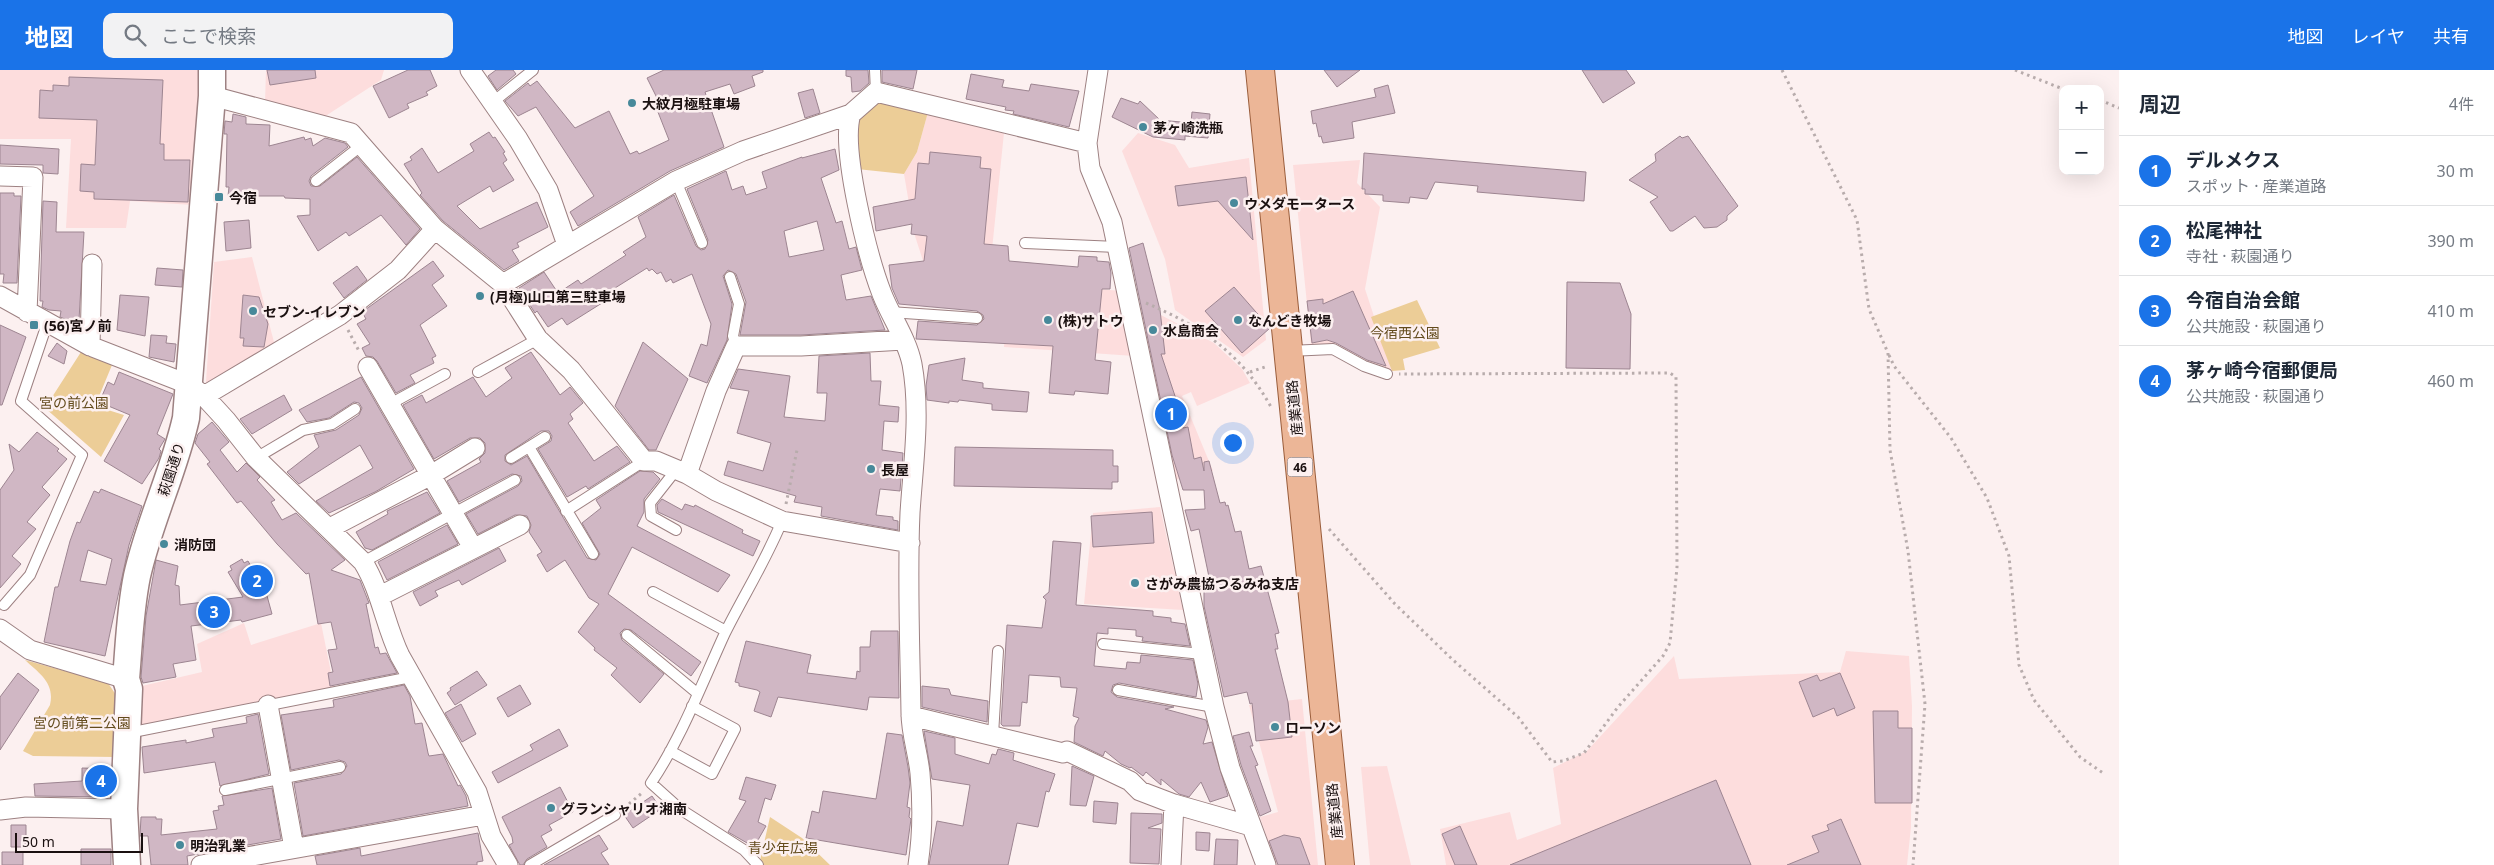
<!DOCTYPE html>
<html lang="ja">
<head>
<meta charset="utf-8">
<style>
	:root { --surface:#fff; --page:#f2f2f3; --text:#1f2937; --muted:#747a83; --line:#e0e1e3; --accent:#1a73e8 }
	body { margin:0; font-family:"Noto Sans","Noto Sans JP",sans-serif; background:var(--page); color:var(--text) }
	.controls { position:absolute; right:15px; top:15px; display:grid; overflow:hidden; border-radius:10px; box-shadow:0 5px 20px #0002 }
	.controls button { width:45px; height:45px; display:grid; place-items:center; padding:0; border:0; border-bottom:1px solid var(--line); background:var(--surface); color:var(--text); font:25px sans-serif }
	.scale { position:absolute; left:15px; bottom:12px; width:128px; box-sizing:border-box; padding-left:5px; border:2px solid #1a1010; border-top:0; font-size:14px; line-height:18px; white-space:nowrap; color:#1a1010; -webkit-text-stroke:4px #fcf0f0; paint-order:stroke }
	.you { position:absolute; left:1232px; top:372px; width:18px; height:18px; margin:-12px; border:4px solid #fff; border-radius:50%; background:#1a73e8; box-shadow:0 0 0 8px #1a73e833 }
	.badge { display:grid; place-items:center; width:32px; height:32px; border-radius:50%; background:var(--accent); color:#fff; font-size:16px; font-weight:700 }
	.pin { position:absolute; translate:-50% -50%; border:2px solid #fff; box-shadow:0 1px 5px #0006 }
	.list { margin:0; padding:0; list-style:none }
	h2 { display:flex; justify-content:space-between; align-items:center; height:65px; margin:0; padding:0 20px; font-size:21px }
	h2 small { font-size:16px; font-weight:400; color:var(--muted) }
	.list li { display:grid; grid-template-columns:32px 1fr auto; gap:15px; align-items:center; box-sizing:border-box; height:70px; padding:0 20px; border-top:1px solid var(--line) }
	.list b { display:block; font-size:19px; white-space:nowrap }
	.list p { margin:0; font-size:16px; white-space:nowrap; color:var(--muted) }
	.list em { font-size:16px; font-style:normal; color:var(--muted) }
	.icon { flex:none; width:28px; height:28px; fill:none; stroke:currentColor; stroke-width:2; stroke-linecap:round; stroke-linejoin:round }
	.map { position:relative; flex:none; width:2119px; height:795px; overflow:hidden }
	header { display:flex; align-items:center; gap:30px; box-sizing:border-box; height:70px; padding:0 25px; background:var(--accent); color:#fff }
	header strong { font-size:24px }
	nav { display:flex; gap:28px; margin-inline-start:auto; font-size:18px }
	.search { width:350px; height:45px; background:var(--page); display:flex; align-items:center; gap:12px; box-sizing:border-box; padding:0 18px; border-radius:10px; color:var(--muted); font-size:19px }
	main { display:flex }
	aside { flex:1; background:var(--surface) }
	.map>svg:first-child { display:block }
	.built { fill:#fddddd }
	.green { fill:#eccd97 }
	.building { fill:#d0b7c4; stroke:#9d8591; fill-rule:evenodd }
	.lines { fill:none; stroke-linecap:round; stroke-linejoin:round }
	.lane-casing { stroke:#9d8182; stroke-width:12 }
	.street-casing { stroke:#9d8182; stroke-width:21 }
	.secondary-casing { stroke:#9d8182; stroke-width:29 }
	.primary-casing { stroke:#9a5d3b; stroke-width:30 }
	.path { stroke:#b8acac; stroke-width:3; stroke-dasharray:2.5 4; stroke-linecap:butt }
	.lane { stroke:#fff; stroke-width:10 }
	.street { stroke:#fff; stroke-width:19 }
	.secondary { stroke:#fff; stroke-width:26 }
	.primary { stroke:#ecb697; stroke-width:28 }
	.poi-dot { fill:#47899a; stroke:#fcf0f0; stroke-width:2 }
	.labels { text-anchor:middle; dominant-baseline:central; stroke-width:5; stroke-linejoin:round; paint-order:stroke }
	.shield { fill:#fcf0f0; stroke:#5e5353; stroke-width:1 }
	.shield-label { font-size:12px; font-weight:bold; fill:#1a1010 }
	.poi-label { font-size:14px; font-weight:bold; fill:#1a1010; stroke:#fcf0f0; text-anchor:start }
	.park-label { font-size:14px; fill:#634b1c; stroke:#fcf0f0 }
	.street-label { font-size:14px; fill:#1a1010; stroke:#fcf0f0 }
</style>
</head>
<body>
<header>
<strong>地図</strong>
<div class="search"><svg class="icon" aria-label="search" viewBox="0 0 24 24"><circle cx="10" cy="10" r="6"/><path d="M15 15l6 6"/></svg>ここで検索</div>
<nav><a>地図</a><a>レイヤ</a><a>共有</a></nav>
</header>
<main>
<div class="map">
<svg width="2119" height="795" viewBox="0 0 2119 795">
	<rect width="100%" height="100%" fill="#fcf0f0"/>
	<path class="built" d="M0,0H200V41L193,135L130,131L126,158H66L71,69H0Z
		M266,0H384L381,10L324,47L265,33Z
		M930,35L1005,53L989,209L927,203L914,163L904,104L917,82Z
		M1138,63L1175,75L1189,98L1249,88L1266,270L1243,287L1175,240L1165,189L1122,81Z
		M1360,90L1357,113L1380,137L1365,219L1392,301L1373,296L1333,275L1311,274L1293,95Z
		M252,187L275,276L211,314L206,312L214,192Z
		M1009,211L1121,221L1134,286L1004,277Z
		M1140,234L1214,273L1242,299L1250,313L1197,336L1191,322L1182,326L1213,401L1175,410Z
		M1160,437L1183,540L1084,534L1093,443Z
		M244,553L251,575L321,553L335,622L127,663L129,619L202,602L197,574Z
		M1846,581L1909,586L1912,636L1911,757L1907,795H1446L1440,759L1510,742L1517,770L1561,754L1553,698L1587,681L1674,586L1679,609L1840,602Z
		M1302,629L1318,795H1276L1260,747L1278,742L1249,635Z
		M1387,696L1411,795H1370L1361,697Z"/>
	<path class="green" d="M876,22L930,35L917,82L904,104L857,99L851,44Z
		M1417,230L1440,278L1403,289L1405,300L1392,301L1371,247Z
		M81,282L112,295L95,336L124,345L101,387L45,338Z
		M25,590L108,613L118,628L116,687L33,686L23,681L50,635C55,613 40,604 25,590Z
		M770,747L802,768L830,795H759Z"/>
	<path class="building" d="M267,0H315L316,8L270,15Z
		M408,0H430L437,16L426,22L428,25L407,34L409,38L389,48L373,16Z
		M496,0H513L516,4L497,20L488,6Z
		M664,0H763V2L752,6L755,16L734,24L730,14L705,22L724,77L670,101L578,156L570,142L594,126L536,37L518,46L505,31L528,13L530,16L537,11L575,58L609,41L630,84L637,81L639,84L669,70L654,32L658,30L647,8Z
		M846,0H868L869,13L860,21L852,22L851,7L846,6Z
		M882,0H917L913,19L882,12Z
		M1324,0H1360L1337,17Z
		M1582,0H1626L1635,13L1603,33Z
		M971,4L1004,10L1002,17L1029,21L1031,14L1079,21L1069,57L1013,44L1014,41L1005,40L1006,37L966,29Z
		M69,7L163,10L160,74H164V90H190L188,132L94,129V122L80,121L81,94L95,95L97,50L39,48L40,20L53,21V15L69,16Z
		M1388,15L1395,43L1352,52L1354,68L1323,73L1321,66L1319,67L1316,53L1313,54L1311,41L1376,27L1374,19Z
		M813,19L820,43L805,48L798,23Z
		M1121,28L1138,34L1140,31L1160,50L1191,53L1192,42L1210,44L1208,68L1185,66V70L1153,67L1112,47Z
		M233,44L246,47V54L270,55L269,76L304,67L305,70L311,68L313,76L325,68L345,73L348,77L311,106L309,111L311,116H320L357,87L420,159L406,175L381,145L349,166L346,162L318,181L297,146L310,145V129L285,128L284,126H228L229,117H226L227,64H224L225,51L232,52Z
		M489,62L493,68L495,67L505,82L503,83L507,90L503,93L514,110L493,122L490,116L457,136L480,159L537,132L548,157L517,173L519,177L512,180L519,191L504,200L443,151L420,125L422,123L404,94L412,90L410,87L422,78L438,103L474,81L470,74Z
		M1680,66L1682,68L1688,66L1738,136L1727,146V150L1717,157L1704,158L1695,146L1673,161H1670L1650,132L1658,127L1629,110L1656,91L1655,84Z
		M0,75L59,79L58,104L43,103V95L0,94Z
		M835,79L839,100L821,108L836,153L842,151L849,179L856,177L862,200L841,205L846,230L871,226L885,260L801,265H740L746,232L736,204L728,200L723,206L732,234L727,270L707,313L689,306L701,274L707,276L711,254L692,204L673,213L671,209L666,212L661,202L657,204L652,199L649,201L647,198L599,228L602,233L567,255L562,248L548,257L537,241L535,243L519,218L544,202L558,223L578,210L581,214L626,185L623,182L646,167L638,147L674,125L696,176L701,180L705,179L708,170L687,119L726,101L732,120L743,116L746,125L767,118L762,102L802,87V88ZM817,151L824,180L789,187L784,161Z
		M930,82L981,87L980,98L991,99L984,174L1008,176L1009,191L1078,197L1079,186L1097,187V191L1109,192L1111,203L1110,219H1102L1095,290L1111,292L1108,324L1075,321L1074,325L1049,323L1053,276L916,269L918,251L977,255L984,249L983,245L977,241L899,234L892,218L889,195L924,191L927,166L911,164L912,154L876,161L873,137L915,129L918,93L929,94Z
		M1364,83L1586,102L1584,131L1477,122L1478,116L1435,112L1427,129L1410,127L1409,133L1383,131V125L1365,124V119H1362Z
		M1246,107L1253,170L1218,131L1178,136L1175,116Z
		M0,123H14V126H21L17,213H3L4,204H0Z
		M43,131L57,132L56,162H84L79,250L65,249L60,247L61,241L49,240L42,237L43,231H40Z
		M249,150L251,178L226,181L224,152Z
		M1143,173L1160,240L1165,284H1161L1177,332L1183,358L1188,357L1194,389L1201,387L1204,401V392L1209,391L1220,433L1225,432L1226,436L1228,435L1235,462L1241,461L1249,499L1261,496L1279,563L1275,564L1278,579H1275L1288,632L1292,667L1256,671L1252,633L1250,634L1247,622L1224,627L1204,536V508L1209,507L1199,459L1191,461L1185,440L1205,439L1204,420H1183L1172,385L1129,178Z
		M433,191L444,206L432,215L447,236L420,255L436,286L432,288L434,293L410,305L415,313L396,323L377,291L373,287L366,286L362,278L370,274L357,254L366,249L362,242Z
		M357,196L367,210L344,228L333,213Z
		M157,198L183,200L182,217L155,215Z
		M1567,212L1620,213L1631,244L1630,299L1566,298Z
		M1234,217L1270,258L1242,283L1205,241Z
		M1353,221L1386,296L1367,290L1336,273L1327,270L1312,273L1307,231L1323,229V234Z
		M120,225L149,227L145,266L117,260Z
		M243,225L259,227L268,254L264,277L243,276L244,268H240Z
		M0,255L26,267L2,335H0Z
		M151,265L167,266L166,273L176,274L174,292L149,287Z
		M643,272L688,309L656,380H649L615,336Z
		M57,273L67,281L64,294L48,286Z
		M531,282L560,325L570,317L583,333L570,344L573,349L568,353L594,391L617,376L630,392L588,419L586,416L567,427L538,379L551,371L552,366L549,361H541L505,385V391L511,395L527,386L587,488L596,490L600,484L582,453L601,438L596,430L640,401L653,402L660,409L644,429V442L637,456L730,505L718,522L632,477L608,524L701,592L691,606L631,560L624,559L620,563L622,570L664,604L640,633L611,605L617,598L594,580L595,578L578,562L599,534L589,528L565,490L547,502L537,485L542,482L529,462L531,455L527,446L515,445L478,464L466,444L518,416L522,411L521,406L512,404L459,432L447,411L481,392L479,389L485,383V373L480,368H470L434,389L403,335L422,325L426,333L473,307L486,327L512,308L505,298Z
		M870,283L871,311H881L879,335L899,337L898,352L884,351L882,380L903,383L900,421L880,419L876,445L893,447V450L898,451V460L821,446L822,437L794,432L796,426L724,405L728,391L763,401L771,373L737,363L749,321L730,318L738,299L790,306L784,347L825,351L827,323H817L819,286Z
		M965,288L962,310L983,313V318L1029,322L1027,342L992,340V334L959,330L958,332L949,331V333L927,330L926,316L929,295Z
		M119,302L173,324L157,364L165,369L159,379L161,381L159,388L142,414L104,391L130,345L106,335L108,328L102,326L108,312L114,315Z
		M361,307L414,399L375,422L329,443L316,431L373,398L360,375L299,414L287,402L319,377L314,365L336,360L359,345L362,338L359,333L354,332L329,348L307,352L299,340Z
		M284,325L292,340L252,364L240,349Z
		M212,352L229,372L220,380L237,402L246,393L260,407L257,410L275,430L271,432L282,450L296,443L345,490L331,500L360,510L369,533L366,534L375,578L378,577L380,584L386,583L397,603L330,616L328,603L333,602L328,580L337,579L331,552L318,554L309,503L306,504L277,474L241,431L237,433L207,394L210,392L195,373L198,364Z
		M37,362L59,379L57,381L67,389L42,417L50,425L27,452L36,459L12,486L21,494L0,518V420L14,400L9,374L19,382Z
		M955,377L1113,380V396H1118V412H1112V419L954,416Z
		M101,419L142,436L129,475L105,586L44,572L55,517H58L70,471L77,452L80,453L94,421L99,423ZM88,480L112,489L106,515L80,511Z
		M427,422L440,443L372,480L365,478L356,462L388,444L387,441Z
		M662,429L682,440L685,434L694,437L695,435L743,460L742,463L760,471L753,486L658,442L657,435Z
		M1152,442L1154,473L1093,477L1091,446Z
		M447,455L458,474L387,510L378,492Z
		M1053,471L1081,473L1076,535L1153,541V546L1171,548V552L1185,554L1190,576L1142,571L1143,567L1136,566V560L1108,558V564L1097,563L1094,596L1126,599L1127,592L1140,593L1141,585L1193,590L1198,614L1196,627L1119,613L1113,615L1111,622L1117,627L1174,637L1165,639L1206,650L1208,657L1203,674L1212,672L1228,726L1210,732L1201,712L1189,727L1179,724L1161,709V715L1146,702L1143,706L1131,697L1130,698L1121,694L1105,681L1103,686L1074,672L1075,656L1079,648L1073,646L1077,618L1061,617L1060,607L1029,605L1027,633L1022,632L1020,656H1003L1001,654L1007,555L1042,558L1046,530L1043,527L1049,522Z
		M499,478L506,491L462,515L459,510L435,521L438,526L420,536L413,522Z
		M242,489L244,493L248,491L262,516L264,515L272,544L242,552L241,550L191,556L196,590L173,594L176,607L143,613L141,607L146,546L156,490L178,496L175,515L179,516L180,535L243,527L228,502L232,500L230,496Z
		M871,561H898L899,628L869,627L867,640L778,627L771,647L754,641L760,622L757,620L739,616V613L735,612L746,571L811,585L807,603L856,609L857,601L860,602V577H870Z
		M477,601L487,615L455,635L447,623L451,620L450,618Z
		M18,603L39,620L0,680V627Z
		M1840,603L1855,638L1837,646L1834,638L1813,647L1799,612L1817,605L1820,611Z
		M404,615L410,626L415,654L422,653L428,683L429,686L443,684L458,716L460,715L466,726L468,736L303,766L294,713L341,704L347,696L345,692L339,690L291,700L281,645L334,637L333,630Z
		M520,615L531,634L508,647L497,628Z
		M922,616L949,619L951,625L988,631L987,652L922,637Z
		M461,634L476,664L462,672L445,643Z
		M1873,641H1898V658H1912V733H1875Z
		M258,644L269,704L220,716L215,692L144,703L142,677L186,670V673L214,667L212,659L247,653L246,647Z
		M559,659L568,676L498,713L492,702L533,680L530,675Z
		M924,661L955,668V684L989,694L992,684L996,685L998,679L1014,683L1013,690L1055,704L1049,722L1046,721L1038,757L1017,753L1008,795H929L937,751L963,756L970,715L932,709Z
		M1249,662L1253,676H1250L1258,695L1255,696L1271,741L1260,746L1241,695L1233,666Z
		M887,663L902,665L908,697L910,713L907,737L910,738L909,747L911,749L906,785L806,768L812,741L819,743L823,721L876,729Z
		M1072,696L1094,706L1086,736L1070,735Z
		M82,698L111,699L108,727L35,726L34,714L82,711Z
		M746,707L776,715L771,730L765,728L758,752L766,756L754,777L728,762L746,731L739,729Z
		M1716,710L1751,795H1510Z
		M560,717L573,742L549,755L552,760L541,766L547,777L527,789L523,795H520L509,775L513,773L512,767L502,747Z
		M272,718L281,769L187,786L188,795H151L148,766H140L141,747H156V749H162L161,765L217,759L213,741L219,740L218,736L224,735L222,726Z
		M652,726L661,739L633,758L624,745Z
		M1094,731L1118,733L1116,754L1093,752Z
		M1131,743L1162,744V753L1148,758L1161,759L1159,794L1130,793Z
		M1841,749L1861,795H1787L1819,782L1812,766L1829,760L1827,755Z
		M11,755H26V777H11Z
		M1460,756L1477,795H1455L1442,764Z
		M1196,762L1210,763L1209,781L1196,780Z
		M478,763L483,791L477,792V795H317L315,786L360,778L361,786Z
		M599,765L608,779L601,783L609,795H544Z
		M1284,765L1300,768L1310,795H1278L1269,771Z
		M1216,769L1238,770L1237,795H1214Z
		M81,779H111V795H81Z
		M2,782H23V795H2Z"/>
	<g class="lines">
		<g class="lane-casing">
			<path id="lane" d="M875,0L876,22
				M493,32L533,0
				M316,111L362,75
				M676,111L702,173
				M1025,173L1117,177
				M730,207L739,234L733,266L736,276
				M890,242L977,248
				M1289,281L1333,279L1364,296L1387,304
				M478,302L538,269
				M390,334L445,304
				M529,377L593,484
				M256,388L303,360L332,354L355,339
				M511,388L545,367
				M676,400L650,433L651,446L676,460
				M566,441L644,391
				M363,492L515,410
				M653,522L726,561
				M4,535L30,505L82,385L21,331L47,254
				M627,565L697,623
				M1103,574L1202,584
				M1118,620L1214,637
				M128,663L411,607
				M993,665L998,581
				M670,681L712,704L735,659L692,636
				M225,720L340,697
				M530,795L615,745
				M758,795L744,780L680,739L651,713C682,667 702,613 725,563C744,525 766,490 782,451"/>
		</g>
		<g class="street-casing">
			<path id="street" d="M470,0L518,69L548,120L567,175
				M1098,0L1087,73L1090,98L1112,152L1214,637L1230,698L1266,795
				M212,26L351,63L435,159L503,214L538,269L571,300L644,391H656L687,404L716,421L782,451L910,473
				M851,44C840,78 868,188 882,224C891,247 907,269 912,294C921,343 913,395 910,443C907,509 910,577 911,643C911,663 918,683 920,703C923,736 923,762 918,795
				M0,106L33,107L27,242
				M503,214L676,111L743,81L851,44L876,22L1087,73
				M0,226L90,276L190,315L204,326L226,350L256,388L363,492C381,521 385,555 400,586L477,722L491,766L508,795
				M90,276L92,194
				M368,297L469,471
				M204,326L340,245L398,200L435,159
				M687,404L716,321L736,276H801L904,270
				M330,458L431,405L475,378
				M380,526L520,455
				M0,559L30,580L126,609
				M268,635L294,778
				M911,646L1063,683L1067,681L1130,711L1140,721L1174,734L1251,756
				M0,740L26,737L124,739
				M201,795L484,745
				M1171,795L1174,734"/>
		</g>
		<g class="secondary-casing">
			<path id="secondary" d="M127,795L124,739L129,619L126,609C129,574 130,540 137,506C149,452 174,402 186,348L212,26V0"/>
		</g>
		<g class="primary-casing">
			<path id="primary" d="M1260,0L1340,795"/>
		</g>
		<path class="path" d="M1782,0L1857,150L1869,239L1888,283L1890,380L1908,481L1925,634L1913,795
			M2015,0L2063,19
			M2100,30L2119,38
			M1146,233C1202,257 1241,283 1271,337
			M348,260L360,283
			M1889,285L1894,296L1951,368L1987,428L2009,486L2019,595L2034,630L2080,687L2103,703
			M1250,302L1268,296
			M786,434L797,380
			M1329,459L1395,534L1453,590L1518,647L1552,692L1563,691L1584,683L1618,637L1663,586L1670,573L1677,497L1676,307L1670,303L1399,304
			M624,738L642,723"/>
		<use href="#lane" class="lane"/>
		<use href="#street" class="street"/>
		<use href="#secondary" class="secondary"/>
		<use href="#primary" class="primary"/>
	</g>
	<g class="poi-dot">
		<circle cx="632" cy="33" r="5"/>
		<circle cx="1143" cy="57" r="5"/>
		<rect x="214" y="122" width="10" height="10" rx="2.5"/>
		<circle cx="1234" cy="133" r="5"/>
		<circle cx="480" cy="226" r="5"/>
		<circle cx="253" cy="241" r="5"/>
		<circle cx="1048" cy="250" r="5"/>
		<circle cx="1238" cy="250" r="5"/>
		<rect x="29" y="250" width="10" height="10" rx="2.5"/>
		<circle cx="1153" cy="260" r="5"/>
		<circle cx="871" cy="399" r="5"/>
		<circle cx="164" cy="474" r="5"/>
		<circle cx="1135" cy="513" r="5"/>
		<circle cx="1275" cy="657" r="5"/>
		<circle cx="551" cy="738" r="5"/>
		<circle cx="180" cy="775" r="5"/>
	</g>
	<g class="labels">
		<rect class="shield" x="1287.5" y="387.5" width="25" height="19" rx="4"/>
		<g class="shield-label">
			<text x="1300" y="397">46</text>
		</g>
		<g class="poi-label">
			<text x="642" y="33">大紋月極駐車場</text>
			<text x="1153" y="57">茅ヶ崎洗瓶</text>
			<text x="229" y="127">今宿</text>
			<text x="1244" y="133">ウメダモータース</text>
			<text x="490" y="226">(月極)山口第三駐車場</text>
			<text x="263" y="241">セブン-イレブン</text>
			<text x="1058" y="250">(株)サトウ</text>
			<text x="1248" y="250">なんどき牧場</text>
			<text x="44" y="255">(56)宮ノ前</text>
			<text x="1163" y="260">水島商会</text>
			<text x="881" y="399">長屋</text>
			<text x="174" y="474">消防団</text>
			<text x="1145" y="513">さがみ農協つるみね支店</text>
			<text x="1285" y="657">ローソン</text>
			<text x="561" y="738">グランシャリオ湘南</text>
			<text x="190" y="775">明治乳業</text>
		</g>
		<g class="park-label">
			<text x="1405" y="262">今宿西公園</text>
			<text x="74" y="332">宮の前公園</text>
			<text x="82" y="652">宮の前第二公園</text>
			<text x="783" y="777">青少年広場</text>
		</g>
		<g class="street-label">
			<text transform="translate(1294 338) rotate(-96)">産業道路</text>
			<text transform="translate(171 399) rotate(-72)">萩園通り</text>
			<text transform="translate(1334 741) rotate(-96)">産業道路</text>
		</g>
	</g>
</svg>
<div class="controls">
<button>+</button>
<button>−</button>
</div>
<div class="scale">50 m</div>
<div class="you"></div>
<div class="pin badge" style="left:1171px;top:344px">1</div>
<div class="pin badge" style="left:257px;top:511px">2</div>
<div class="pin badge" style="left:214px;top:542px">3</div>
<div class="pin badge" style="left:101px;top:711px">4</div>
</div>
<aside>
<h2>周辺<small>4件</small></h2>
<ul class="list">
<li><span class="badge">1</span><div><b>デルメクス</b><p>スポット · 産業道路</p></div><em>30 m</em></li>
<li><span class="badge">2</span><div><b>松尾神社</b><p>寺社 · 萩園通り</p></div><em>390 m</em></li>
<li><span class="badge">3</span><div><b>今宿自治会館</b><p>公共施設 · 萩園通り</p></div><em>410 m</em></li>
<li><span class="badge">4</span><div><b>茅ヶ崎今宿郵便局</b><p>公共施設 · 萩園通り</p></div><em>460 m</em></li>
</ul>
</aside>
</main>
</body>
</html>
